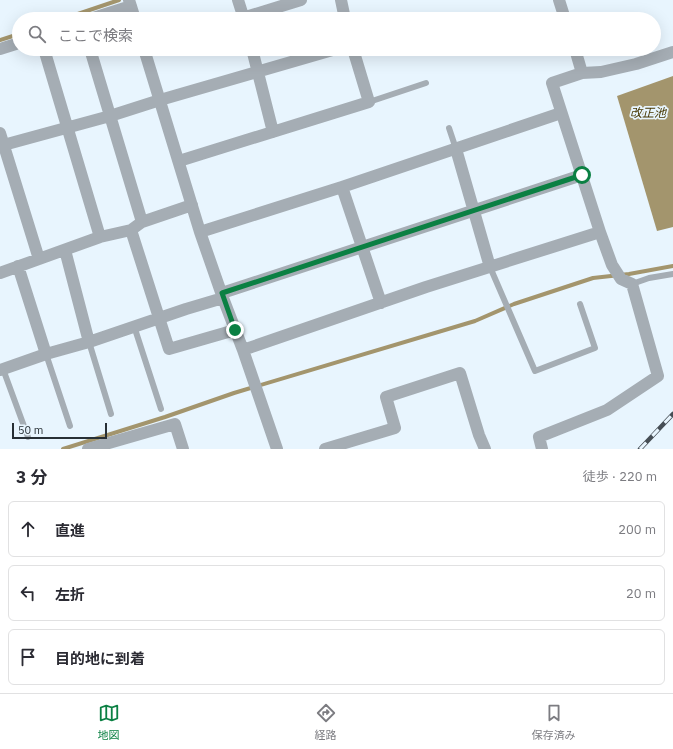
<!DOCTYPE html>
<html lang="ja">
<head>
<meta charset="utf-8">
<style>
	:root { --surface:#fff; --page:#f7f7f7; --text:#2b2b33; --muted:#7c7c81; --line:#e1e1e2; --accent:#0b8043 }
	body { margin:0; font-family:"IBM Plex Sans","Noto Sans JP",sans-serif; background:var(--page); color:var(--text) }
	.scale { position:absolute; left:12px; bottom:10px; width:95px; box-sizing:border-box; padding-left:4px; border:2px solid #272f35; border-top:0; font-size:11px; line-height:14px; white-space:nowrap; color:#272f35; -webkit-text-stroke:3px #e8f5fe; paint-order:stroke }
	.stop { position:absolute; width:12px; height:12px; margin:-9px; border:3px solid #0b8043; border-radius:50%; background:#fff }
	.stop.end { background:#0b8043; border-color:#fff; box-shadow:0 1px 4px #0008 }
	.list { margin:0; padding:0; list-style:none }
	h2 { display:flex; justify-content:space-between; align-items:center; height:52px; margin:0; padding:0 16px; font-size:17px }
	h2 small { font-size:13px; font-weight:400; color:var(--muted) }
	.list li { display:grid; grid-template-columns:26px 1fr auto; gap:12px; align-items:center; box-sizing:border-box; height:56px; margin:0 8px 8px; padding:0 8px; border:1px solid var(--line); border-radius:6px }
	.list b { display:block; font-size:15px; white-space:nowrap }
	.list em { font-size:13px; font-style:normal; color:var(--muted) }
	.icon { flex:none; width:22px; height:22px; fill:none; stroke:currentColor; stroke-width:2; stroke-linecap:round; stroke-linejoin:round }
	.map { position:relative; flex:none; width:673px; height:449px; overflow:hidden }
	.search { position:absolute; background:var(--surface); box-shadow:0 4px 16px #0002; left:12px; right:12px; top:12px; height:44px; display:flex; align-items:center; gap:10px; box-sizing:border-box; padding:0 14px; border-radius:22px; color:var(--muted); font-size:15px }
	.sheet { height:244px; background:var(--surface) }
	nav { display:flex; justify-content:space-around; align-items:center; box-sizing:border-box; height:56px; border-top:1px solid var(--line); background:var(--surface); font-size:11px; color:var(--muted) }
	nav a { display:grid; justify-items:center; gap:2px }
	nav .on { color:var(--accent) }
	.map>svg:first-child { display:block }
	.water { fill:#a3956d }
	.lines { fill:none; stroke-linecap:round; stroke-linejoin:round }
	.stream { stroke:#a3956d; stroke-width:4 }
	.lane { stroke:#a5adb4; stroke-width:6 }
	.street { stroke:#a5adb4; stroke-width:12 }
	.rail-casing { stroke:#464e55; stroke-width:4.5 }
	.rail { stroke:#e8f5fe; stroke-width:3; stroke-dasharray:9; stroke-linecap:butt }
	.route { stroke:#0b8043; stroke-width:5 }
	.labels { text-anchor:middle; dominant-baseline:central; stroke-width:3.5; stroke-linejoin:round; paint-order:stroke }
	.water-label { font-size:12px; font-style:italic; fill:#463600; stroke:#e8f5fe }
</style>
</head>
<body>
<div class="map">
<svg width="673" height="449" viewBox="0 0 673 449">
	<rect width="100%" height="100%" fill="#e8f5fe"/>
	<path class="water" d="M673,76V227L657,231L617,96Z"/>
	<g class="lines">
		<path class="stream" d="M63,19L119,0
			M0,40L19,34
			M63,449L165,417L234,393L475,321L514,304L593,278L629,274L673,266"/>
		<path class="lane" d="M369,102L426,83
			M449,128L456,149
			M490,267L535,371L595,348L580,304
			M632,284L649,278L673,274
			M134,326L161,409
			M89,342L111,414
			M46,354L70,426
			M3,369L28,437"/>
		<path class="street" d="M129,0L135,19
			M238,0L244,19
			M341,0L345,19
			M559,0L565,19
			M90,19L131,6
			M239,19L301,0
			M0,49L19,43
			M44,49L100,237
			M90,49L142,222
			M144,49L200,232L223,298L243,350L277,449
			M252,49L273,132
			M575,49L582,73
			M0,133L39,259
			M0,146L110,116L160,100L336,49
			M456,149L490,267
			M179,161L369,102L353,49
			M342,187L381,303
			M131,230L169,349L235,330
			M200,232L342,187L561,113
			M65,250L89,342
			M18,266L46,354
			M0,273L100,237L131,230L142,222L192,205
			M222,293L582,175
			M243,350L426,287L600,232L552,83L582,73L601,72L636,64L673,52
			M0,370L46,354L89,342L186,309L223,298
			M88,449L175,424L183,449
			M325,449L395,428L386,397L460,373L479,435L485,449
			M542,449L539,437L607,410L658,376L632,284L621,279L612,265L600,232"/>
		<g class="rail-casing">
			<path id="rail" d="M640,449L673,414"/>
		</g>
		<use href="#rail" class="rail"/>
	</g>
	<g class="lines">
		<path class="route" d="M235,330L222,293L582,175"/>
	</g>
	<g class="labels">
		<g class="water-label">
			<text x="648" y="112">改正池</text>
		</g>
	</g>
</svg>
<div class="scale">50 m</div>
<div class="stop" style="left:582px;top:175px"></div>
<div class="stop end" style="left:235px;top:330px"></div>
<div class="search"><svg class="icon" aria-label="search" viewBox="0 0 24 24"><circle cx="10" cy="10" r="6"/><path d="M15 15l6 6"/></svg>ここで検索</div>
</div>
<section class="sheet">
<h2>3 分<small>徒歩 · 220 m</small></h2>
<ul class="list">
<li><svg class="icon" aria-label="ahead" viewBox="0 0 24 24"><path d="M12 20V5M6 11l6-6 6 6"/></svg><div><b>直進</b></div><em>200 m</em></li>
<li><svg class="icon" aria-label="left" viewBox="0 0 24 24"><path d="M17 20v-9H6M10 6l-5 5 5 5"/></svg><div><b>左折</b></div><em>20 m</em></li>
<li><svg class="icon" aria-label="arrive" viewBox="0 0 24 24"><path d="M6 21V4h12l-3 4 3 4H6"/></svg><div><b>目的地に到着</b></div></li>
</ul>
</section>
<nav>
<a class="on"><svg class="icon" aria-label="map" viewBox="0 0 24 24"><path d="M3 6l6-2 6 2 6-2v14l-6 2-6-2-6 2zM9 4v14M15 6v14"/></svg>地図</a>
<a><svg class="icon" aria-label="directions" viewBox="0 0 24 24"><path d="M12 3l9 9-9 9-9-9zM9 14v-3h6M13 9l2 2-2 2"/></svg>経路</a>
<a><svg class="icon" aria-label="saved" viewBox="0 0 24 24"><path d="M7 4h10v16l-5-4-5 4z"/></svg>保存済み</a>
</nav>
</body>
</html>
